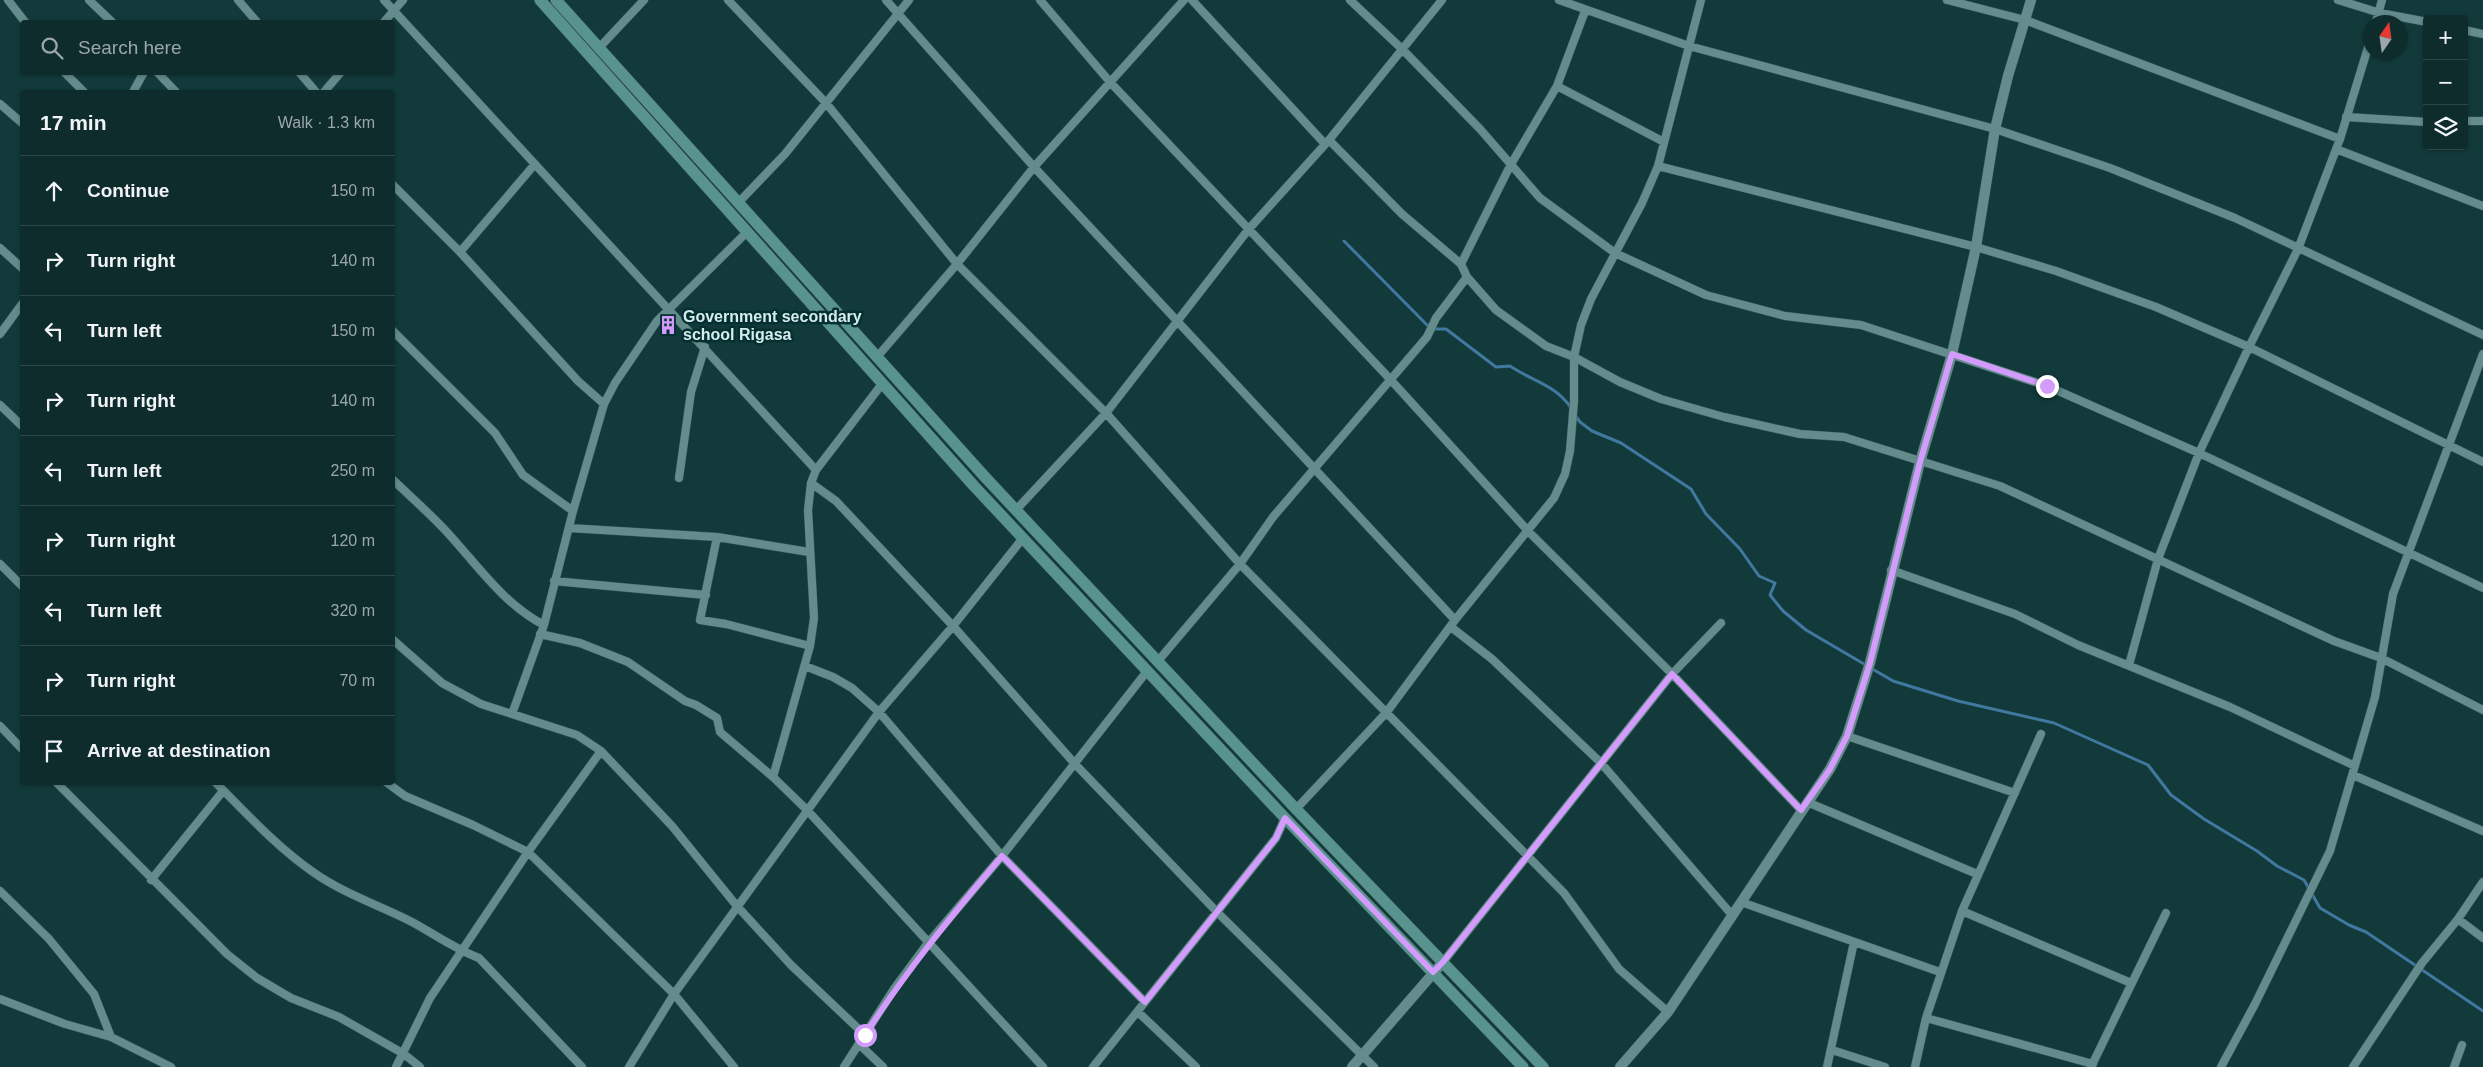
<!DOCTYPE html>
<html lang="en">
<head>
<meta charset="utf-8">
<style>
	:root { --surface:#0e2c2c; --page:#173434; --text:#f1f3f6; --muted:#9ba7a9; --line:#2e4848 }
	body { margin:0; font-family:Helvetica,sans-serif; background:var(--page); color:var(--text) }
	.controls { position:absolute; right:15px; top:15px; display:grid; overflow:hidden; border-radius:5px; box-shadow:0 1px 4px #0004 }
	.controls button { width:45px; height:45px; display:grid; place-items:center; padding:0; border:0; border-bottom:1px solid var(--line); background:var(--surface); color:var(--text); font:25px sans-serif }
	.compass { position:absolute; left:2363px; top:15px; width:45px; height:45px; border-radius:50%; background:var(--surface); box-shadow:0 1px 4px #0004; rotate:13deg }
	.stop { position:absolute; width:15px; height:15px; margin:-11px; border:4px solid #d39cfc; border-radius:50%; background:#fff }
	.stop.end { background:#d39cfc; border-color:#fff; box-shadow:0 1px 5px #0008 }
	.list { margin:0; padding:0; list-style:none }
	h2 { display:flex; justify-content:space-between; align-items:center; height:65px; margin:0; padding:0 20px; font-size:21px }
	h2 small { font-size:16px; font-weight:400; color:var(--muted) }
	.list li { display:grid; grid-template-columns:32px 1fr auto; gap:15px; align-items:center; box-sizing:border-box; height:70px; padding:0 20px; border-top:1px solid var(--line) }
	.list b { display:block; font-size:19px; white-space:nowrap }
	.list em { font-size:16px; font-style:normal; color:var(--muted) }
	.icon { flex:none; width:28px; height:28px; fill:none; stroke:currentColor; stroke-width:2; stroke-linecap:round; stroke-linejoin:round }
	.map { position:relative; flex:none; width:2483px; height:1067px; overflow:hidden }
	.search { position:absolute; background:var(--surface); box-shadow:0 1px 4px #0004; left:20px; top:20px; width:375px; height:55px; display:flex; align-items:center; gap:12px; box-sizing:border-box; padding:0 18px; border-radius:5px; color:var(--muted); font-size:19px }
	.panel { position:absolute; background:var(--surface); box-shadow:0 1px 4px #0004; left:20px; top:90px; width:375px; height:695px; border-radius:5px }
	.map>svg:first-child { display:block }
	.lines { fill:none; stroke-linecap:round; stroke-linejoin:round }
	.stream { stroke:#4078a0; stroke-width:3 }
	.minor-casing { stroke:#395556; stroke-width:9 }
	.tertiary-casing { stroke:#395556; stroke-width:11 }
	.secondary-casing { stroke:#395556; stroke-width:12 }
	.minor { stroke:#648c8d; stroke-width:8 }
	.tertiary { stroke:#648c8d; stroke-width:10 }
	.secondary { stroke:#58948d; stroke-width:11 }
	.route { stroke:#d39cfc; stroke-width:6 }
	.labels { text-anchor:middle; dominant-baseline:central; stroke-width:5; stroke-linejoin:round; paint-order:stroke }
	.poi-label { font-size:16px; font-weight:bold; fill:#d7ecec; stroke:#053031; text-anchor:start }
</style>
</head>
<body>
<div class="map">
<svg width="2483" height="1067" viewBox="0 0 2483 1067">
	<rect width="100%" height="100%" fill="#123a3b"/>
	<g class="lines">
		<path class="stream" d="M1344,241L1431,329H1446L1496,367L1510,366C1532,381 1556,385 1571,408
			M1574,414L1580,422L1592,431L1621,443L1691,489L1706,514L1740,549L1759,576L1775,583L1770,595L1783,611L1806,630L1893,681L1958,701L2054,723L2148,765L2171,795L2204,819L2257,851L2277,866L2304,880L2320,908L2349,925L2366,932L2483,1011"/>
		<g class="minor-casing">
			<path id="minor" d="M8,0L25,22
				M89,0L112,22
				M238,0L257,22
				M384,0L816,470
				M728,0L826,103L957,264L1106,413L1240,564L1564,893L1619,969L1668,1012
				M886,0L1034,167L1455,620
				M1040,0L1110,82L1390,379L1529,532L1672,674L1801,810
				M1192,0L1325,144
				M1350,0L1402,49L1480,129L1540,198L1615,253L1706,295L1785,316L1861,325L2047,386L2199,453L2483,588
				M1559,0L1689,46L1995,129L2110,168L2235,218L2483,335
				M1947,0L2025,20L2340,139
				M2338,0L2380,13L2427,22
				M384,22L403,0
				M2376,22L2382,0
				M2464,30L2483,34
				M598,49L644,0
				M64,72L84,92
				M157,72L176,92
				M299,72L316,92
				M1557,86L1664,142
				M133,92L144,72
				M324,92L341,72
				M0,104L22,123
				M2346,117L2427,122
				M2464,121H2483
				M1329,140L1402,214L1461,264L1467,277L1496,310L1546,346L1574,357L1620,382L1661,399L1724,417L1800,434L1844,437L2000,486L2334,641L2381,658L2483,710
				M2336,149L2483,206
				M1658,166L1976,247L2056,271L2156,307L2249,347L2483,462
				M392,184L460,252L578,381L604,404
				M738,203L785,154L909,0
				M0,248L22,268
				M460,252L535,164
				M1461,264L1510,166L1557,86L1585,11
				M392,330L495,433L523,475L573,511
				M0,334L22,304
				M877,357L957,264L1034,167L1184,0
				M0,405L22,426
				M679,478L691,392L705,347
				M392,479C410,496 428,512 445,530C476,563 503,604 544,625
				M811,483L836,501L953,626L1075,764L1217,912L1374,1067
				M1016,510L1106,413L1248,230L1329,140L1442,0
				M569,528L717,537L809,552
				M717,537L700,620L726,624L810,646
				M0,564L22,586
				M1891,570L2015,614L2078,645L2230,707L2355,766
				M554,581L706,595
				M1451,627L1492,659L1601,763L1732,915
				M540,634L580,643L628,662L685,701L696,705L717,718L720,732L773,777L807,810L1043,1067
				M392,639L442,683L481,704L577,735L601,751L672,826L736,905L791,965L865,1035
				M1158,661L1240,564L1273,517L1427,337L1436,318L1467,277
				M2129,665L2158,559L2199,453L2249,347L2298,249L2340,139L2370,41
				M805,666L833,677L852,688L879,712L1002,856L1145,1002
				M512,714L544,625L573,511L604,404L615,383L657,321L746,233
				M0,726L22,749
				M1847,736L2015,793
				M2353,775L2483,831
				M773,777L810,646L814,618L808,510L811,483L816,470L882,384
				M56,782L227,954L257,978L291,998L339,1017L404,1054L420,1067
				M215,782C246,813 277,847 313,872C344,894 379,905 412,922C434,934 455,949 479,958L582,1067
				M386,782L405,796L473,825L528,852L674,994L734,1067
				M1807,802L1977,874
				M1296,809L1386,713L1455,620L1554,498L1565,474L1570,451L1574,401V357L1581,325L1591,299L1642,203L1658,166L1701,0
				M151,880L223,791
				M0,891L49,939L94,994L111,1037
				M1741,902L1940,972
				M1962,911L2131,983
				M2458,919L2483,938
				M1443,962L1672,674L1721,623
				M0,999L65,1024L111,1037L171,1067
				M1138,1012L1196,1067
				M1926,1018L2093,1064
				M860,1045L883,1067
				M1832,1050L1885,1067
				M396,1067L430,998L528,852L601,751
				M629,1067L674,994L879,712L953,626L1023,538
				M844,1067L894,989L928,943L1002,856L1148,670
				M1093,1067L1276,838L1285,818
				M1827,1067L1854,942
				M1915,1067L1926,1018L1962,911L2041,734
				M2091,1067L2166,913
				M2221,1067L2255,1004L2330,851L2375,697L2393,594L2483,354
				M2353,1067L2422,963L2458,919L2483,882
				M2454,1067L2462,1045"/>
		</g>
		<g class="tertiary-casing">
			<path id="tertiary" d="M1352,1067L1443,962
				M1620,1067L1668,1012L1830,769L1847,736L1870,663L1920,462L1952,354L1976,247L1995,129L2008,76L2031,0"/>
		</g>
		<g class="secondary-casing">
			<path id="secondary" d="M540,0L974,486L1285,818L1523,1067
				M556,0L985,477L1296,809L1543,1067"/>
		</g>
		<use href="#minor" class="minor"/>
		<use href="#tertiary" class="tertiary"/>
		<use href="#secondary" class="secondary"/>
	</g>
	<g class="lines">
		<path class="route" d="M865,1035C906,971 953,914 1002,856L1145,1002L1276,838L1285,818L1433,972L1443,962L1672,674L1801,810L1830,769L1847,736L1870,663L1920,462L1952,354L2047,386"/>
	</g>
	<defs>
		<g id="building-bare" transform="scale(1.5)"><path d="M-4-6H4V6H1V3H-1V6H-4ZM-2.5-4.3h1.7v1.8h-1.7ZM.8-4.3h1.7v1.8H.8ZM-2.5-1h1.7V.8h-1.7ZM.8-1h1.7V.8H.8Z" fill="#d39cfc" stroke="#053031" stroke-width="2.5" paint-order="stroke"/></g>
	</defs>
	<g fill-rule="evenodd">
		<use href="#building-bare" x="668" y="325"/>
	</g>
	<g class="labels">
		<g class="poi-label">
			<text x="683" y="316">Government secondary<tspan x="683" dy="18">school Rigasa</tspan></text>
		</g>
	</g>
</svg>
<div class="controls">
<button>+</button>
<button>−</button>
<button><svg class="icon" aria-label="layers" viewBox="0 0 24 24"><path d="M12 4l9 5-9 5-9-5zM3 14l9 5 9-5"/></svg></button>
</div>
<svg class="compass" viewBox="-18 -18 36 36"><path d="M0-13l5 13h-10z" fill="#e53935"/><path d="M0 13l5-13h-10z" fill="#9ba7a9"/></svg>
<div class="stop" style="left:865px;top:1035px"></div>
<div class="stop end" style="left:2047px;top:386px"></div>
<div class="search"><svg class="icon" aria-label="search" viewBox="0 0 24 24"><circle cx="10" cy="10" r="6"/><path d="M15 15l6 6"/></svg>Search here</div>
<section class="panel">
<h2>17 min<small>Walk · 1.3 km</small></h2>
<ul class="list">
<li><svg class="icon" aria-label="ahead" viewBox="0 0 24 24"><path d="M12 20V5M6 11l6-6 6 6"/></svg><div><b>Continue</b></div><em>150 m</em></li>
<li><svg class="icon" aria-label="right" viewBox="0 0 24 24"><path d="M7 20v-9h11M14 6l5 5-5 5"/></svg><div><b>Turn right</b></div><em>140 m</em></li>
<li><svg class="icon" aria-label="left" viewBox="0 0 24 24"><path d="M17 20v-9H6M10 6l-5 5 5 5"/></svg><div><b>Turn left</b></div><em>150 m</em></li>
<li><svg class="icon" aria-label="right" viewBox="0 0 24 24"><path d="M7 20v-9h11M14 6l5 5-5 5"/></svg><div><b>Turn right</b></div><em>140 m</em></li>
<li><svg class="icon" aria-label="left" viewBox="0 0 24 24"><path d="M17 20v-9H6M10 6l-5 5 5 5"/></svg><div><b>Turn left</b></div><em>250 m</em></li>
<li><svg class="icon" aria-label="right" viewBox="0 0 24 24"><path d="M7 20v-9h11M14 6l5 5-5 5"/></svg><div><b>Turn right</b></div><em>120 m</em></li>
<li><svg class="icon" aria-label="left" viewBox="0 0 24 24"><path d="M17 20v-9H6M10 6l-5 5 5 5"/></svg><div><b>Turn left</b></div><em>320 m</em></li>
<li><svg class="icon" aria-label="right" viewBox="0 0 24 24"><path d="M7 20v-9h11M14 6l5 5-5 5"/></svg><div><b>Turn right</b></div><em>70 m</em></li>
<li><svg class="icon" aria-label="arrive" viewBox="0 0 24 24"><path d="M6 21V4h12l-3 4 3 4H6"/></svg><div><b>Arrive at destination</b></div></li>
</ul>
</section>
</div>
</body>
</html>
